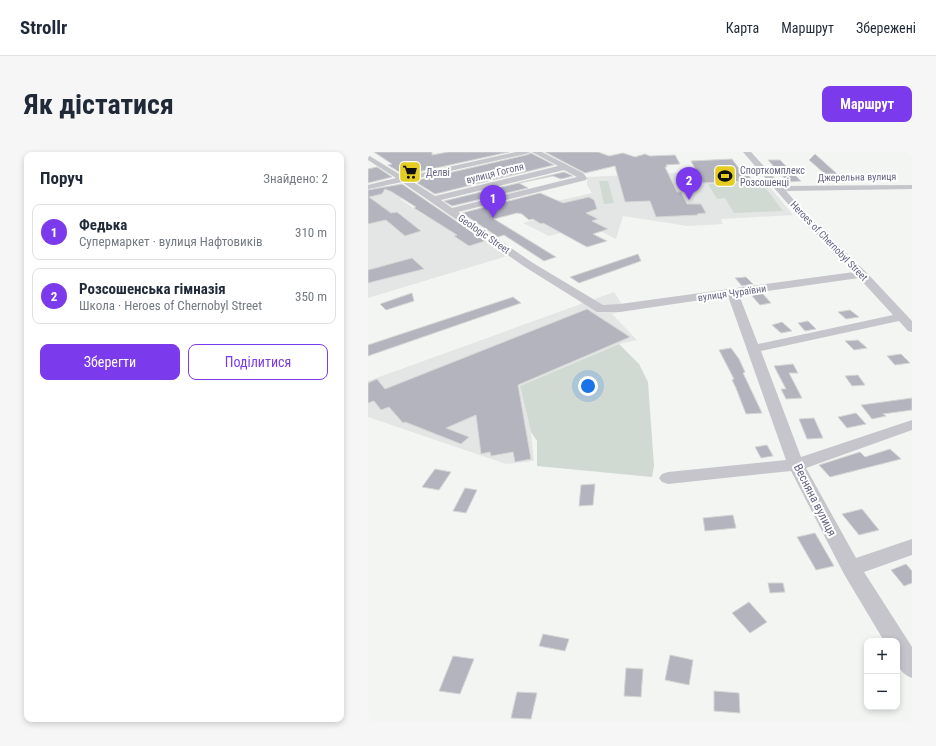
<!DOCTYPE html>
<html lang="uk">
<head>
<meta charset="utf-8">
<style>
	:root { --surface:#fff; --page:#f6f6f7; --text:#1f2937; --muted:#747a83; --line:#e0e1e3; --accent:#7c3aed }
	body { margin:0; font-family:"Roboto Condensed",sans-serif; background:var(--page); color:var(--text) }
	.controls { position:absolute; right:12px; bottom:12px; display:grid; overflow:hidden; border-radius:8px; box-shadow:0 2px 6px #0003 }
	.controls button { width:36px; height:36px; display:grid; place-items:center; padding:0; border:0; border-bottom:1px solid var(--line); background:var(--surface); color:var(--text); font:20px sans-serif }
	.you { position:absolute; left:220px; top:234px; width:14px; height:14px; margin:-10px; border:3px solid #fff; border-radius:50%; background:#1a73e8; box-shadow:0 0 0 6px #1a73e833 }
	.badge { display:grid; place-items:center; width:26px; height:26px; border-radius:50%; background:var(--accent); color:#fff; font-size:13px; font-weight:700 }
	.pin { position:absolute; translate:-50% -33px; filter:drop-shadow(0 1px 2px #0008) }
	.pin::after { content:''; position:absolute; top:21px; width:14px; height:12px; background:inherit; clip-path:polygon(0 0,100% 0,50% 100%) }
	.list { margin:0; padding:0; list-style:none }
	h2 { display:flex; justify-content:space-between; align-items:center; height:52px; margin:0; padding:0 16px; font-size:17px }
	h2 small { font-size:13px; font-weight:400; color:var(--muted) }
	.list li { display:grid; grid-template-columns:26px 1fr auto; gap:12px; align-items:center; box-sizing:border-box; height:56px; margin:0 8px 8px; padding:0 8px; border:1px solid var(--line); border-radius:8px }
	.list b { display:block; font-size:15px; white-space:nowrap }
	.list p { margin:0; font-size:13px; white-space:nowrap; color:var(--muted) }
	.list em { font-size:13px; font-style:normal; color:var(--muted) }
	.actions { display:flex; gap:8px; padding:12px 16px }
	.actions a { flex:1; padding:9px 0; border:1px solid var(--accent); border-radius:8px; text-align:center; font-size:14px; color:var(--accent) }
	.actions .main { background:var(--accent); color:#fff }
	.map { position:relative; flex:none; width:544px; height:570px; overflow:hidden; border-radius:8px }
	header { display:flex; align-items:center; gap:24px; box-sizing:border-box; height:56px; padding:0 20px; background:var(--surface); border-bottom:1px solid var(--line) }
	header strong { font-size:19px }
	nav { display:flex; gap:22px; margin-inline-start:auto; font-size:14px }
	.intro { display:flex; align-items:center; justify-content:space-between; box-sizing:border-box; height:96px; padding:0 24px }
	h1 { margin:0; font-size:28px }
	.button { padding:10px 18px; border-radius:8px; background:var(--accent); color:#fff; font-size:14px; font-weight:700 }
	main { display:flex; gap:24px; padding:0 24px }
	aside { flex:1; background:var(--surface); border-radius:8px; box-shadow:0 2px 6px #0003 }
	.map>svg:first-child { display:block }
	.built { fill:#e4e6e5 }
	.green { fill:#d0dad3 }
	.building { fill:#b4b4bf; stroke:#d5d6d4 }
	.lines { fill:none; stroke-linecap:round; stroke-linejoin:round }
	.minor { fill:#c5c5cb; fill-rule:evenodd }
	.labels { text-anchor:middle; dominant-baseline:central; stroke-width:4; stroke-linejoin:round; paint-order:stroke }
	.far-poi-label { font-size:10px; fill:#666483; stroke:#fff; text-anchor:start }
	.far-street-label { font-size:10px; fill:#666483; stroke:#fff }
	.street-label { font-size:12px; fill:#666483; stroke:#fff }
</style>
</head>
<body>
<header>
<strong>Strollr</strong>
<nav><a>Карта</a><a>Маршрут</a><a>Збережені</a></nav>
</header>
<div class="intro"><h1>Як дістатися</h1><a class="button">Маршрут</a></div>
<main>
<aside>
<h2>Поруч<small>Знайдено: 2</small></h2>
<ul class="list">
<li><span class="badge">1</span><div><b>Федька</b><p>Супермаркет · вулиця Нафтовиків</p></div><em>310 m</em></li>
<li><span class="badge">2</span><div><b>Розсошенська гімназія</b><p>Школа · Heroes of Chernobyl Street</p></div><em>350 m</em></li>
</ul>
<div class="actions"><a class="main">Зберегти</a><a>Поділитися</a></div>
</aside>
<div class="map">
<svg width="544" height="570" viewBox="0 0 544 570">
	<rect width="100%" height="100%" fill="#f2f5f1"/>
	<path class="built" d="M329,20L335,31L397,29L425,63L353,67L355,72L320,74L255,64L248,87L220,73L181,84L155,71L195,60L180,51L224,41L219,33V25Z
		M14,32L34,46L32,47L57,64L76,60L139,104L0,146V35Z
		M246,140L255,154L256,159L244,162L269,188L251,192L152,234L163,280L166,309L138,312L0,265V229Z"/>
	<path class="green" d="M231,29H240L246,51L236,52Z
		M393,30L415,59L366,61L357,46L349,47L340,32Z
		M251,192L271,212L280,230L286,314L284,325L169,314V289L163,280L152,234Z"/>
	<path class="building" d="M6,0H64V3L80,0H141L36,23L20,13L24,12Z
		M177,0H230L241,4L255,1L267,5L277,2L282,4L307,3L312,12L298,13L299,15H297L309,40H313L319,52H333L338,61L329,62L330,63L288,65L282,49L257,50L247,14L217,21Z
		M163,1L186,13L67,42L46,29L158,3Z
		M447,2L476,28H464L441,8Z
		M364,7L373,19H377L385,29L335,31L323,9Z
		M400,8H412L433,29L420,30Z
		M9,15L24,25L0,31V17Z
		M196,20L205,24L193,27L185,24L151,31L160,36L84,54L76,49Z
		M34,32L117,89L101,94L86,84L89,83L46,56L48,55L24,40L17,37L14,42L1,45L23,61L29,60L53,79L37,84L18,68L0,72V38Z
		M172,41L195,51L221,45L226,48L229,57L218,61L230,67L224,69L240,77L225,82L239,89L219,95L175,71L173,72L165,67L161,68L154,62L149,61L126,67L188,105L176,109L136,83L130,85L94,61Z
		M270,102L273,109L211,131L202,125Z
		M44,106L56,117L0,131V118Z
		M378,125L385,132L374,134L367,126Z
		M44,141L46,149L18,158L12,152Z
		M394,141L403,151L392,153L383,143Z
		M145,145L153,151L0,204V193Z
		M219,157L262,185L150,233L163,307L147,310L145,300L123,304L122,300L113,302L108,263L78,276L101,285L93,292L37,270L35,271L21,255L13,258L6,249L0,251V231L9,227L17,237Z
		M482,158L491,165L478,167L470,160Z
		M440,169L448,177L437,179L430,171Z
		M414,170L424,179L413,181L404,173Z
		M490,188L499,196L486,198L477,189Z
		M363,196L371,207L377,220L375,221L394,261L378,262L368,236L364,228L366,227L351,198Z
		M533,202L542,211L527,213L519,204Z
		M425,212L430,221H421L434,246L418,247L413,237H418L406,214Z
		M490,223L497,233L484,234L477,224Z
		M544,246V258L515,262L518,264L504,267L493,253Z
		M488,261L498,272L479,276L470,265Z
		M446,266L455,286L439,287L431,267Z
		M399,293L405,304L393,306L387,295Z
		M522,297L533,307L462,325L451,313L492,300L497,305Z
		M67,317L83,320L71,338L54,335Z
		M227,332L225,353L211,354L213,333Z
		M97,336L109,338L98,361L85,359Z
		M494,357L511,378L491,383L474,362Z
		M365,363L368,376L337,379L335,366Z
		M447,381L466,414L448,418L429,385Z
		M538,412L544,419V431L536,434L523,418Z
		M400,431H415L417,440L402,441Z
		M381,450L399,470L382,481L364,461Z
		M175,482L201,487L197,499L171,494Z
		M302,503L325,508L321,533L297,528Z
		M85,504L106,507L92,542L71,539Z
		M258,516L275,517L273,545L256,544Z
		M346,539L371,541L372,561L346,559Z
		M149,540L169,541L163,567L143,566Z"/>
	<g class="lines">
		<path class="minor" d="M148,0H162L158,2L42,28L67,44L190,14L164,0H174L215,21L219,26L218,28L90,60L165,111L235,153L252,152L486,120L433,67L375,0H383L414,34L544,33V37L418,39L439,63L498,120L544,169V180L540,179L531,169L393,199L433,305L544,268V278L438,316L488,406L544,387V403L496,420L544,495V526C526,519 529,505 529,489H516L476,422L423,319L300,332L294,330L291,326L294,322L300,320L418,308L360,144L252,160H229L157,115L34,30L0,37V33L28,26L0,8V3L36,25ZM196,18L209,25L84,56L73,48ZM491,126L525,163L390,192L371,143Z"/>
	</g>
	<defs>
		<g id="supermarket-square" transform="scale(1.15)"><rect x="-9" y="-9" width="18" height="18" rx="4" fill="#e5cc21" stroke="#fff"/><path d="M-6-5.5h2.5l.6 2H6L4.5 2H-2.5L-4.4-4H-6ZM-1.5 3.2a1.3 1.3 0 1 0 .1 0ZM3 3.2a1.3 1.3 0 1 0 .1 0Z" fill="#111"/></g>
		<g id="stadium-square" transform="scale(1.15)"><rect x="-9" y="-9" width="18" height="18" rx="4" fill="#e5cc21" stroke="#fff"/><path d="M0-5a6.5 5 0 1 0 0 10a6.5 5 0 1 0 0-10ZM-3.5-1.8h7v3.6h-7Z" fill="#111"/></g>
	</defs>
	<g fill-rule="evenodd">
		<use href="#supermarket-square" x="42" y="20"/>
		<use href="#stadium-square" x="357" y="24"/>
	</g>
	<g class="labels">
		<g class="far-poi-label">
			<text x="372" y="18">Спорткомплекс<tspan x="372" dy="12">Розсошенці</tspan></text>
			<text x="58" y="20">Делві</text>
		</g>
		<g class="far-street-label">
			<text transform="translate(127 21) rotate(-14)">вулиця Гоголя</text>
			<text transform="translate(489 25) rotate(-1)">Джерельна вулиця</text>
			<text transform="translate(116 82) rotate(35)">Geologic Street</text>
			<text transform="translate(461 89) rotate(46)">Heroes of Chernobyl Street</text>
			<text transform="translate(364 141) rotate(-8)">вулиця Чураївни</text>
		</g>
		<g class="street-label">
			<text transform="translate(447 348) rotate(63)">Весняна вулиця</text>
		</g>
	</g>
</svg>
<div class="controls">
<button>+</button>
<button>−</button>
</div>
<div class="you"></div>
<div class="pin badge" style="left:125px;top:66px">1</div>
<div class="pin badge" style="left:321px;top:48px">2</div>
</div>
</main>
</body>
</html>
